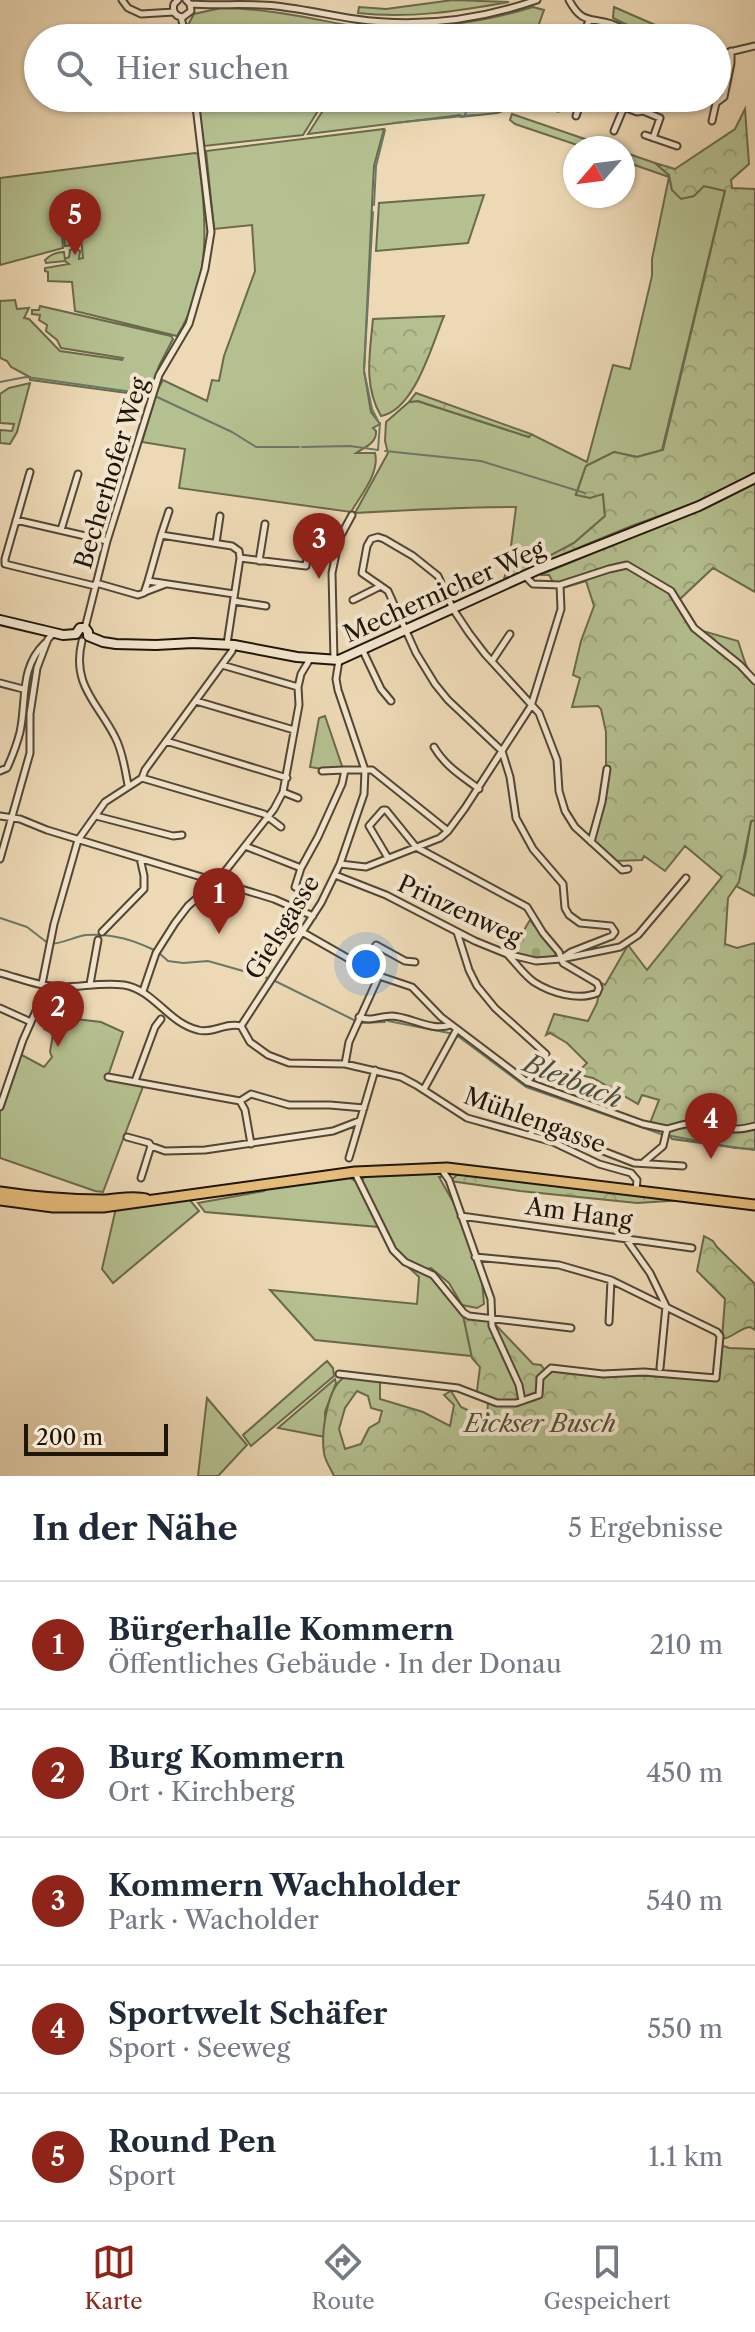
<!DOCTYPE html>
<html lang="de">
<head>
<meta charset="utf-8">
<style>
	:root { --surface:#fff; --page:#f2f2f3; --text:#1f2937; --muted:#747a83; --line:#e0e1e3; --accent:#8f2418 }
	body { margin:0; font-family:"Libre Caslon Text",serif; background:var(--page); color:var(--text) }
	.compass { position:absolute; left:563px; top:136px; width:72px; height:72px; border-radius:50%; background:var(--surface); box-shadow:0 2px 6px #0004; rotate:242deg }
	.scale { position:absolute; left:24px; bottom:20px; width:144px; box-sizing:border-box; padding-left:8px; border:4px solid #1f1509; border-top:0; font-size:22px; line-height:28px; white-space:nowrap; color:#1f1509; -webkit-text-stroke:6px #f3e6cf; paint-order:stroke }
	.you { position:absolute; left:366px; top:964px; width:28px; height:28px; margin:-20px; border:6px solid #fff; border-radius:50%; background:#1a73e8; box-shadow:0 0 0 12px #1a73e833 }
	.badge { display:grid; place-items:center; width:52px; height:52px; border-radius:50%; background:var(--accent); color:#fff; font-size:26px; font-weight:700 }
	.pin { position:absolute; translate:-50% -66px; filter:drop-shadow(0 2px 4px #0008) }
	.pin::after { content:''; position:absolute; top:42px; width:28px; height:24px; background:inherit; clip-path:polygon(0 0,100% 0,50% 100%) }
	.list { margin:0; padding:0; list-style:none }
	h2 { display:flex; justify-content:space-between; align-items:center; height:104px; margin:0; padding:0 32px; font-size:34px }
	h2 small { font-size:26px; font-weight:400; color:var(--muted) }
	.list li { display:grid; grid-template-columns:52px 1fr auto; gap:24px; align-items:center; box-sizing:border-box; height:128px; padding:0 32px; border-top:2px solid var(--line) }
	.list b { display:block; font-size:30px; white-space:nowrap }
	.list p { margin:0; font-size:26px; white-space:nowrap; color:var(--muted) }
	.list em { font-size:26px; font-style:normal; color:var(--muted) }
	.icon { flex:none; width:44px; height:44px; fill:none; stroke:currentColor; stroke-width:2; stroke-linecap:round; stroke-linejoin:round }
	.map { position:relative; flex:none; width:755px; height:1476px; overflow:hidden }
	.search { position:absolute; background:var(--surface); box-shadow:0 2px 6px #0004; left:24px; right:24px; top:24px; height:88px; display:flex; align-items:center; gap:20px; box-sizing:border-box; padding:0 28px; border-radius:44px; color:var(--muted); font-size:30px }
	.sheet { height:744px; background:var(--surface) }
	nav { display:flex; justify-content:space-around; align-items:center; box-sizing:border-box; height:112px; border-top:2px solid var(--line); background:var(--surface); font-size:22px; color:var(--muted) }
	nav a { display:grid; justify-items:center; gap:4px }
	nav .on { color:var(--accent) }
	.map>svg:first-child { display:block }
	.green { fill:#b5c090; stroke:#6a6a4c; stroke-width:2 }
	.forest { fill:url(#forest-crowns); stroke:#6a6a4c; stroke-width:2; fill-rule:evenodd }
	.cemetery { fill:url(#cemetery-stones); stroke:#6a6a4c; stroke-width:2 }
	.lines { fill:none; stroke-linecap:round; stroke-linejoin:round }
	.stream { stroke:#697968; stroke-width:2 }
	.street-casing { stroke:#524634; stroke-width:9 }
	.secondary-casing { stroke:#1f1509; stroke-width:12 }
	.primary-casing { stroke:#1f1509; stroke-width:13 }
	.street { stroke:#f3e6cf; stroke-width:5 }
	.secondary { stroke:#f3e6cf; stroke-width:8 }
	.primary { stroke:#e6bc7a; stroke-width:9 }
	.labels { text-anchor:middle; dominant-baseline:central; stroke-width:8; stroke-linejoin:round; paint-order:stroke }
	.street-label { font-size:24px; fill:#1f1509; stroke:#f3e6cf }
	.park-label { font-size:24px; font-style:italic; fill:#545138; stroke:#f3e6cf }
	.water-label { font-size:26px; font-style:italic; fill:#4a4f41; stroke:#f3e6cf }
</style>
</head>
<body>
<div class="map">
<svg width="755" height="1476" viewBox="0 0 755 1476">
	<defs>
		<pattern id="forest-crowns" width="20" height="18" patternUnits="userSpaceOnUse" patternTransform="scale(2)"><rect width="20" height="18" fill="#b5c090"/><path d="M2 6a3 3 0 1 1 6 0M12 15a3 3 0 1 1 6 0" fill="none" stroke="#9ba47b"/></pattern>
		<pattern id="cemetery-stones" width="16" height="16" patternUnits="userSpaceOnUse" patternTransform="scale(2)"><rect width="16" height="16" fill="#b5c090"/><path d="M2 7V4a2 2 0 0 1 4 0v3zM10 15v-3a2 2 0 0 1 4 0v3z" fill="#9ba47b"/></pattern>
	</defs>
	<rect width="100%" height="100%" fill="#edd9b5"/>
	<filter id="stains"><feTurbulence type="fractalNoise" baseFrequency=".0025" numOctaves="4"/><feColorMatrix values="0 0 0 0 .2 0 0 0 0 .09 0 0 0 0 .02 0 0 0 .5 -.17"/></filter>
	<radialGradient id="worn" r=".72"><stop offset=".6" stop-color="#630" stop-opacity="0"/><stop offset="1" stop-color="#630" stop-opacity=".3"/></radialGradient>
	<path class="green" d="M453,0L509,2C459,11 409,19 358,13L359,7L386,9Z
		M614,6V7L685,38H654L613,18Z
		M533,7L544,10L534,38H359L360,25C421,30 474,25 533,7Z
		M221,8C265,8 308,18 352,26V38H190L188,25L194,14Z
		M198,98H326L303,135L204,146Z
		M331,98H513L509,109L497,113L461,117L460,115L308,134Z
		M512,114L611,148H586L515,124L510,120Z
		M384,129L374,166L373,184L364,371L371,412L380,424L373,428L376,431C377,443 365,447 356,453H375C380,472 361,495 351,512L179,488L185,449L142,442L158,389L163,380L207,401L212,380L219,381L224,356L255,271L252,225L214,229L206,151Z
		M623,152L655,163L669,175L672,190L704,186L725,190L662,450L637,457L614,452L586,466L576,494H603L605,516L574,543L535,564V567L504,579L509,562L516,507C462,507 408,510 355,513L388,453L385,441L386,422L409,402L417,401L529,437L531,434L587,462L613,365L630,369L652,276V259L669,177L623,161Z
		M195,153L198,154C206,218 213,278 177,336L75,311L72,282L48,281V272L45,271V268L69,264L65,261L46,263L45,260C50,255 57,252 64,252L65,259L69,257L70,250L75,248L80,251L79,259L83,258L77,198L59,200L63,248L0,265V178Z
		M484,195L468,243L376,251L379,203Z
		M75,200L79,244L65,246L61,202Z
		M15,300L17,309L29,308L24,318L29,319L60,351L122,360L123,358L61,348L57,340L46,331L47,325L39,320L40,315L32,314V310H39L40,306L171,336L173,339L159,366L149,396L30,380V377L11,367L7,361L0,358V301Z
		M30,383L17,432L10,444L0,443V430L12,431L14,424L0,423V394L9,388Z
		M325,716L343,769L328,770L310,767L319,718Z
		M755,820V896L736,886L745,857L751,821Z
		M65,992L69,1005L76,1004V1019L101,1022L123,1032L108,1076L144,1084L103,1192L95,1191L0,1158V1111L20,1054L44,1067L52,1057L50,1052L53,1034L44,1029L45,1024L39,1020L47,997Z
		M398,1173H442L445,1177H439L456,1207L482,1280L484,1304L477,1308L462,1305L449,1283L431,1268L427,1269L405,1261L395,1250L362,1182L364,1176Z
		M349,1177L359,1184L380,1227L205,1212L198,1203L264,1191L266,1188Z
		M189,1199L199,1211L113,1283L102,1269L116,1208Z
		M404,1263C416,1268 430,1273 439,1283C447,1293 452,1306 463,1315L472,1356L315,1340L270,1290L417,1304L419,1277Z
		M327,1361L333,1368L334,1376L251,1446L243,1435Z
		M335,1379L336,1383L325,1412V1437L278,1428Z
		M207,1398L247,1445L218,1476H198Z"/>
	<path class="forest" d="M745,109L749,164L731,180L732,188L755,189V472C718,496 676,510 634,525C601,538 568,552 535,567L534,564L574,543L605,516L603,494L590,498L576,495L586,466L614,452L637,457L663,450L725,191L704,186L694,196L681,199L672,190L669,175L655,163L675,169L735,129Z
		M444,316C432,344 415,410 381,416C363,385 370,353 373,319Z
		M416,393L531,434L529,437L418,401L409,402Z
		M755,483V592L713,568L679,600L699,630L738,641C743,655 745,668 755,679V820L751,821L739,882L728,898L725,944L737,948L755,943V1150L672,1139L662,1126L650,1123L659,1100L642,1095L638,1104L593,1078L576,1074L587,1063L567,1043L550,1033L546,1035L554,1014L588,1021L597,1003L601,983L605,985L628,945L647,970L722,877L685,846L665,871L644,856L642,860L616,861L594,841L609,767H606V732L601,709L598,706L572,707L580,678L573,675L581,641L594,606L586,581L563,588V582H553L549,575H540L720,501Z
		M457,1175H467L685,1200L637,1203L520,1191L450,1181Z
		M704,1236L713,1241L717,1247L755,1284V1330L750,1327C739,1328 733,1338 722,1339L725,1299L697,1271Z
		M463,1315L492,1321L533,1364L541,1365L544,1369L582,1373L715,1379L721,1345L729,1348L755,1349V1476H334C331,1469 325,1461 324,1453C321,1434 327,1386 345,1377L380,1380V1399L423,1412L450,1426L454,1405L444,1395L451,1391L461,1407L487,1419L488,1402L477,1391L480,1367L472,1358ZM357,1391L368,1396L371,1408L382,1411L379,1422L369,1428L361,1444L345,1449L339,1429L345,1408Z"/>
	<path class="cemetery" d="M530,920L556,952L555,957L538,958L511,952Z"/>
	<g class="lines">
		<path class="stream" d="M465,115L468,105L471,104
			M393,123L474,115
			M374,205L376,166L385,130
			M373,212L364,371L372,409L378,421
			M0,382L26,377L147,394
			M157,397L232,432L256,447H299
			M302,447L350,446L378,450L380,423
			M385,451L481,461L585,493
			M0,918L27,927L49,944C62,944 73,937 86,935C111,933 132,939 154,950
			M159,953L168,961L183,963L208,961L268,978
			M273,980L360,1023L385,1022
			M388,1021L449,1033L459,1037L526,1087L661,1134L735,1148L755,1149"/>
		<g class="street-casing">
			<path id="street" d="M122,0L128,8L141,14L174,12
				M178,0L174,4C172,12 176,17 183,17L191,11L190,4L186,0
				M569,0C582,24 589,17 612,24C622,28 632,34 642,38
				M190,4C219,6 247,3 276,6C302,9 329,15 355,19C416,28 479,20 537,0
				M181,17L186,38
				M564,35L568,34L581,38
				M583,38L589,20
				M717,55L755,46
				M600,98L637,112L643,111L648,98
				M666,98L675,101
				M540,102L558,108L563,98
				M643,111L660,118L653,138
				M576,116L582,98
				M712,121L716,103L724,97L731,63V51
				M614,131L624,107
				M645,135L677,146
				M30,472L5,559V564L95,586
				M16,520L107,541
				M61,530L78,474
				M161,535L169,511
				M216,543L220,516
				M259,561L265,524
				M525,576L533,584L560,585L609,569L627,565L671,591L694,628L740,665L755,681
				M148,581L161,535L232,546L239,551L240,558
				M96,583L138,595L144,593L148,581L234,594
				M145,592L166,584
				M353,600L381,586
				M234,601L266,606
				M85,628L107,541L159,375L189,324L205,269L211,232L195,98
				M82,641C71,685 98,703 115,737C123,752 125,770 128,785
				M227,644L240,558L306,566L310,531
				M363,651L381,689L391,701
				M334,660L332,573L339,539L352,515
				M492,661L510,634
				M222,665L298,687
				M0,683L23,689
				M196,701L294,730
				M166,741L287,778
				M434,747C445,766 462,776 479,789
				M0,771L7,768C12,757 17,744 20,732C27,700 19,668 45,643
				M322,771L344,770
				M142,778L264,814L281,827
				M283,792L298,798
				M0,816L20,819L47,830L274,899L313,916
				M96,816L173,836L182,835
				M591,842L602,802L607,769
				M245,846L301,868L318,837L342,784L345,770H372L448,831
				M388,858L369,826L383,810H386L416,847L527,907L543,933L559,952L563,963L597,983L599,988L597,993C578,1001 551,993 534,982C524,975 516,963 507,954
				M0,859L30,753V714L37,668L48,639L54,633
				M340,864L366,867L440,838L448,831L465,808L531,706L561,609L560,585
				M335,875L386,895L475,941L507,954L536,961L561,959L620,947L638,935L686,878
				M300,889L295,887L301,868
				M102,932L144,889V876L140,858
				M302,932L379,976L412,987L441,1017L527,1082L643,1124L667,1129
				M457,932L469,970L477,986L495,1008L546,1054L542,1064L527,1082
				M561,959L571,952L612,936L615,932L611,926L580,923L569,915L565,908L563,884L533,849L516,818L510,777L502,751L448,700L435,684L416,653L388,591L362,573L367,546L371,539L378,537L384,539L413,556L438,576L453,609L469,633L485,654L539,713L557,760L559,791L565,811L575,827L622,870L628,869
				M363,967L376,945L405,961L415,962
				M0,973C19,978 41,987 61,987C83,987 102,982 124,985C154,990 168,1023 198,1030C212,1034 226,1022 241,1026
				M42,984L54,924L78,840L105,802L142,778L145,770L232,651L234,645
				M90,984L98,940
				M143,991L156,953L175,923L188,906L219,879L274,809L283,792L299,705L298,687L301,674L310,659
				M0,1008L31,1022
				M359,1017C371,1022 379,1016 392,1016C412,1017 431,1032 451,1025
				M241,1026L250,1042L268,1055L289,1063L345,1064L401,1077L416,1085L467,1118L553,1142L599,1164L631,1173L637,1180L636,1190
				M241,1026L321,903L340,864L364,794L365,770L338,690L336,679L339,660
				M345,1064L349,1042L379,976
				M108,1077L240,1101L251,1094L289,1105H330L364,1108
				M135,1081L155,1027L161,1019
				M424,1089L457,1029
				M240,1101L245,1110L251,1144
				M0,1107L23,1040L47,986
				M667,1129C680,1125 694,1121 708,1124C729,1128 732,1132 755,1126
				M530,1135L534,1128H544L634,1163L683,1166
				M127,1137L149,1143L151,1146
				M349,1158L375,1070
				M644,1162L663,1146L667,1129
				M442,1170L449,1180L491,1299L492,1326L519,1385L522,1401
				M355,1173L393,1250L405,1262L433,1275L464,1313L469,1316L571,1328
				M141,1178L151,1146L165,1151L205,1150L333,1131L359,1121
				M461,1216L692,1248
				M626,1239L650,1273L666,1306L660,1368
				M609,1322L611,1280
				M339,1374L458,1388L497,1403H516L539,1395L540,1378L551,1368L603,1374L644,1372L716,1378L720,1336L717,1332L611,1280L559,1265L475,1257"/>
		</g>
		<g class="secondary-casing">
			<path id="secondary" d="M0,620L63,635L76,634L80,628H85L88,632V636L103,642L116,644L156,645L193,643L234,645L297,657L339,660L537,570L699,506L755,478"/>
		</g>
		<g class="primary-casing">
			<path id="primary" d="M0,1192C33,1197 68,1200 102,1200C116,1200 132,1195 146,1199
				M0,1200L53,1207H103L355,1172L447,1168L755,1205"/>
		</g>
		<use href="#street" class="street"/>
		<use href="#secondary" class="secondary"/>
		<use href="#primary" class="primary"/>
	</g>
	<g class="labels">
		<g class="street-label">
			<text transform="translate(111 473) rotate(-73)">Becherhofer Weg</text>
			<text transform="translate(444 591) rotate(-24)">Mechernicher Weg</text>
			<text transform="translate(460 910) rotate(25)">Prinzenweg</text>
			<text transform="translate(282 927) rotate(-58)">Gielsgasse</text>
			<text transform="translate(535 1120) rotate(20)">Mühlengasse</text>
			<text transform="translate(579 1213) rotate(8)">Am Hang</text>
		</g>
		<g class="park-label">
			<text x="540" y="1423">Eickser Busch</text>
		</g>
		<g class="water-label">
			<text transform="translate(573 1081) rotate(22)">Bleibach</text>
		</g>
	</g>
	<rect width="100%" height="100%" filter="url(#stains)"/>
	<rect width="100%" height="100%" fill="url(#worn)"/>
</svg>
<svg class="compass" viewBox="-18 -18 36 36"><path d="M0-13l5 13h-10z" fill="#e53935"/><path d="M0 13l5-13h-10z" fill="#747a83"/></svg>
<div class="scale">200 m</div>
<div class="you"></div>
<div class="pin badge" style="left:219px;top:934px">1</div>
<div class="pin badge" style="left:58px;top:1047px">2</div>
<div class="pin badge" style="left:319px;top:579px">3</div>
<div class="pin badge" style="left:711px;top:1159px">4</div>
<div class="pin badge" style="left:75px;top:255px">5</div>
<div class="search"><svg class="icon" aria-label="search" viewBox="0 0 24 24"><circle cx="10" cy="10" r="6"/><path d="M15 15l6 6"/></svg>Hier suchen</div>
</div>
<section class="sheet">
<h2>In der Nähe<small>5 Ergebnisse</small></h2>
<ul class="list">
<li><span class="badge">1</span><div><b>Bürgerhalle Kommern</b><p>Öffentliches Gebäude · In der Donau</p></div><em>210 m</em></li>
<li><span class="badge">2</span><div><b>Burg Kommern</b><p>Ort · Kirchberg</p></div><em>450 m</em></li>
<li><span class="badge">3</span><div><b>Kommern Wachholder</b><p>Park · Wacholder</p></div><em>540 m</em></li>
<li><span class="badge">4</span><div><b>Sportwelt Schäfer</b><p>Sport · Seeweg</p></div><em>550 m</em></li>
<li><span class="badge">5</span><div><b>Round Pen</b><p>Sport</p></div><em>1.1 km</em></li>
</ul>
</section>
<nav>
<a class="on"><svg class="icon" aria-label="map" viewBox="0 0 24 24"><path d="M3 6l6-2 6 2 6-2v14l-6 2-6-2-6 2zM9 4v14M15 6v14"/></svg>Karte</a>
<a><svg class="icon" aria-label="directions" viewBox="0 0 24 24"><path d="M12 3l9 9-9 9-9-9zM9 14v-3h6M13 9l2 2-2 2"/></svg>Route</a>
<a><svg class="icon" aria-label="saved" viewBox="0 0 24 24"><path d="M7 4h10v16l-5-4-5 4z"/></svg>Gespeichert</a>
</nav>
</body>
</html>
